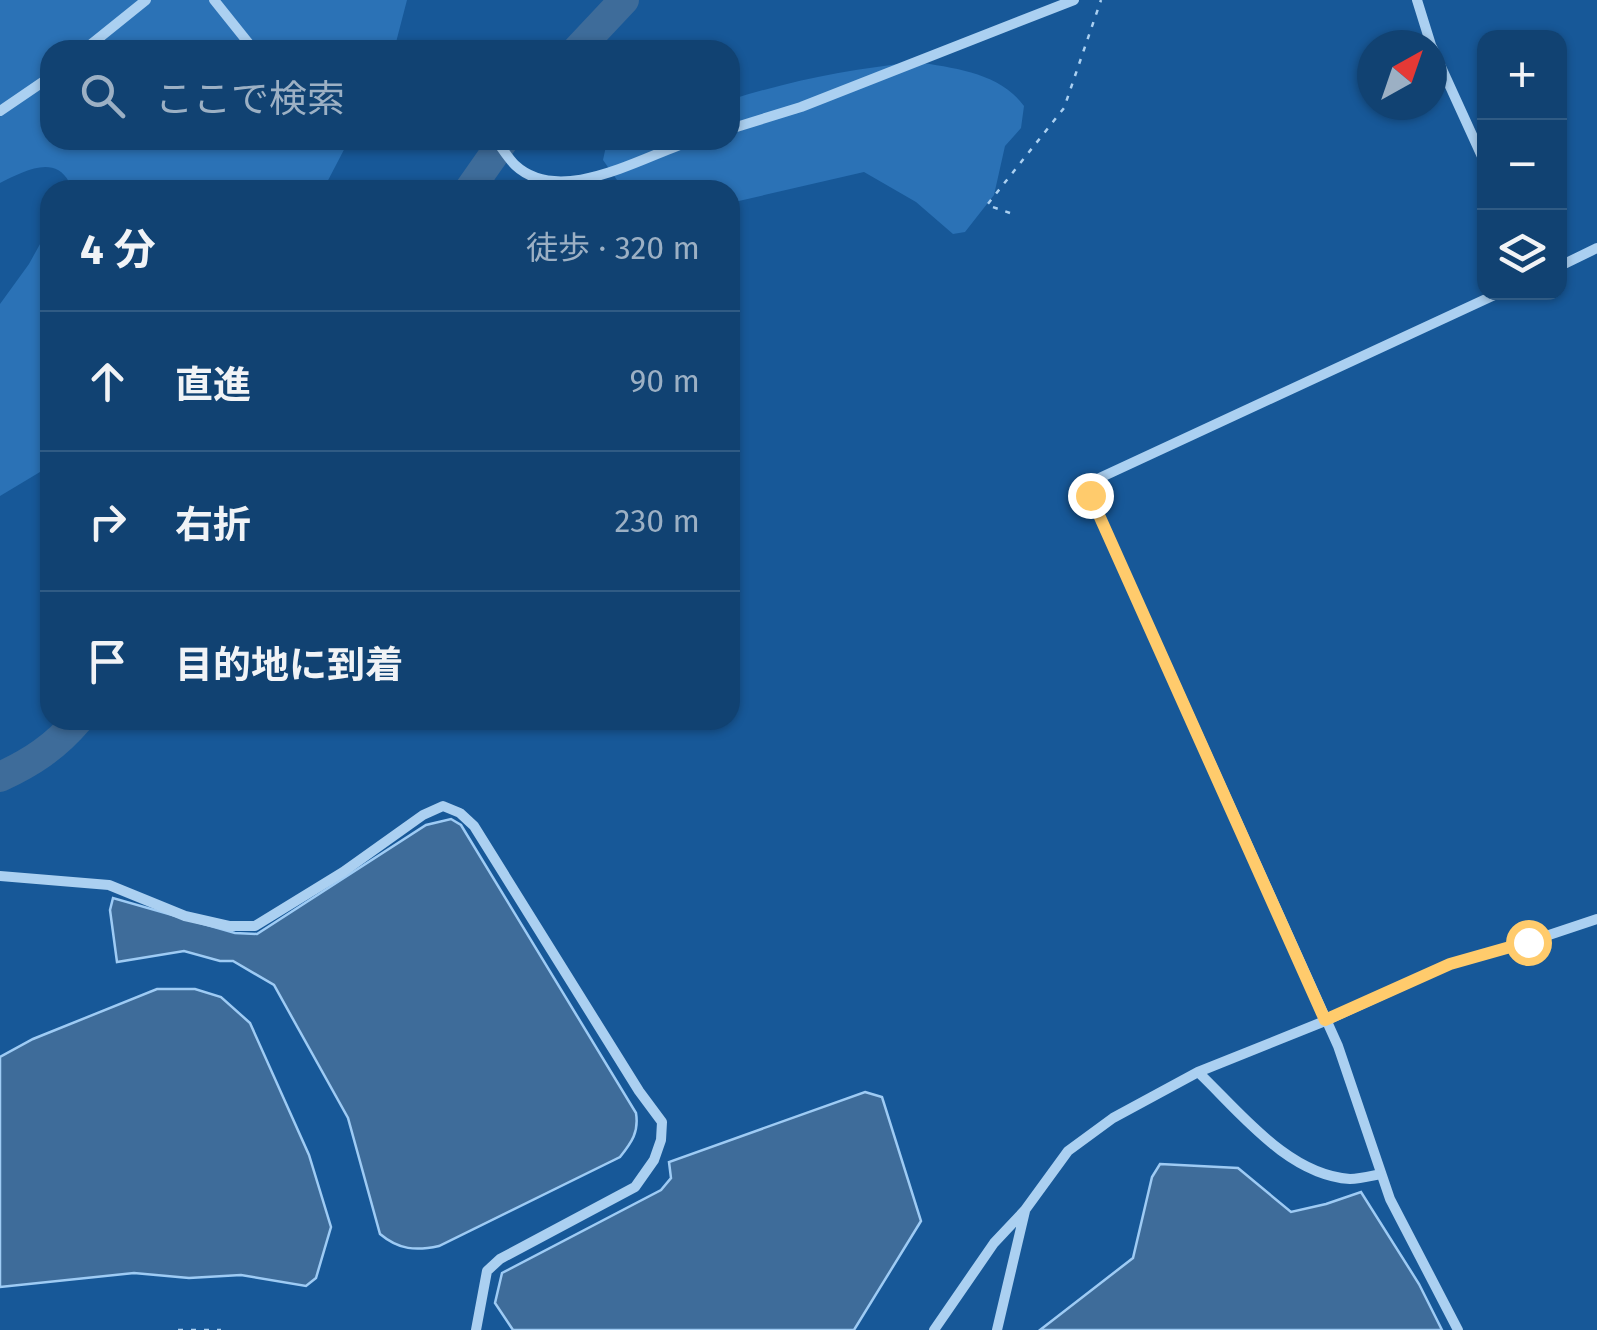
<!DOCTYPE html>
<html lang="ja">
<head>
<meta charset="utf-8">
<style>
	:root { --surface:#114272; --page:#1a4977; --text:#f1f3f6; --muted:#9cb0c4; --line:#305b84 }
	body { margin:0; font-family:"Fira Sans","Noto Sans JP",sans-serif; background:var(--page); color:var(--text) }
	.controls { position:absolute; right:30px; top:30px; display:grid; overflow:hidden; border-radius:20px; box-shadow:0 2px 8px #0004 }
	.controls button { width:90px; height:90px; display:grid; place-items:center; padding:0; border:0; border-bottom:2px solid var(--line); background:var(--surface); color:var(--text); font:50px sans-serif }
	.compass { position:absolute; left:1357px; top:30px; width:90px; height:90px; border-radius:50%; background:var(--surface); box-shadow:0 2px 8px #0004; rotate:40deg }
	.stop { position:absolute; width:30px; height:30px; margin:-22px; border:8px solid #ffcb6c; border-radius:50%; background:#fff }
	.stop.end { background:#ffcb6c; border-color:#fff; box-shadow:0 2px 10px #0008 }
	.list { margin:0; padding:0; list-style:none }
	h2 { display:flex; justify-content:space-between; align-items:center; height:130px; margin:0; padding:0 40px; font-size:42px }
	h2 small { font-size:32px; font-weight:400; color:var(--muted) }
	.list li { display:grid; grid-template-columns:65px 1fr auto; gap:30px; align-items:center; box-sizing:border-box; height:140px; padding:0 40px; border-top:2px solid var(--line) }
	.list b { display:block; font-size:38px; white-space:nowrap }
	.list em { font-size:32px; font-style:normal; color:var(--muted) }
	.icon { flex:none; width:55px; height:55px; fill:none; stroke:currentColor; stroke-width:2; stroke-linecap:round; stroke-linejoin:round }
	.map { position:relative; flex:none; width:1597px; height:1330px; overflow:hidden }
	.search { position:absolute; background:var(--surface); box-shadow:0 2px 8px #0004; left:40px; top:40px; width:700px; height:110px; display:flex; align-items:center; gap:25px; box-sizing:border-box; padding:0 35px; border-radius:30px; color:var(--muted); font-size:38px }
	.panel { position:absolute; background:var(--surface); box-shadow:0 2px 8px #0004; left:40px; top:180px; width:700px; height:550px; border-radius:30px }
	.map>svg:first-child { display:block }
	.green { fill:#2b72b6 }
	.water { fill:#3e6c9a; stroke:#9ecbf4; stroke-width:2.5 }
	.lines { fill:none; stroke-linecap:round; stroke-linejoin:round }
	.river { stroke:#3e6c9a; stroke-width:30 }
	.path { stroke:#abd0f1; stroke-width:2.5; stroke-dasharray:5 8; stroke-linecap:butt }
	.minor { stroke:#abd0f1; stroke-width:10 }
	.route { stroke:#ffcb6c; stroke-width:12 }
</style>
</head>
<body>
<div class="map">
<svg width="1597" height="1330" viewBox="0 0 1597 1330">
	<rect width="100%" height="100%" fill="#175898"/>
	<path class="green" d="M0,0H407L394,50H50V140H349L323,190H67L69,182C54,154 23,172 0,183Z
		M916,62C955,68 1000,73 1024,106L1021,128L1005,146L994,195L965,232L953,234L916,202L864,172L730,203V190H624L603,160L606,146L611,140H730V100C792,80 852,69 916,62Z
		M50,226V466L0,496V304L29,264Z"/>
	<path class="water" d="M451,819L461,825L636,1113C639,1132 632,1142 620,1157L439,1246C416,1251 399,1250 380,1234L348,1118L274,985L233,961H220L184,951L117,962L110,910L113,898L235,933L257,934L426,825Z
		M157,989H195L221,997L250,1023L309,1155L331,1227L316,1278L306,1286L241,1275L189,1278L134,1273L0,1287V1057L33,1039Z
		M865,1092L882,1097L921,1221L854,1330H513L495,1303L502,1273L661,1190L671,1178L669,1162Z
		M1160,1164L1238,1168L1291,1212L1326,1204L1361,1192L1419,1284L1442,1330H1040L1133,1258L1152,1177Z"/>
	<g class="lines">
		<path class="river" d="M577,50L624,0
			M469,190L504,140
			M0,777C32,762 55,747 78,720"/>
		<path class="path" d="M1010,213L987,205L1064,108L1101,0
			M178,1330H221"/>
		<path class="minor" d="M214,0L254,50
			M1417,0L1431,45
			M1432,47L1484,161
			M84,50L146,0
			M0,111L50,77
			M730,129L801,107L1074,0
			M496,140C502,148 508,158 515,165C561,208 645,155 694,140
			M1560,266L1597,248
			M0,876L109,885L185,916L229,926H255L343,872L423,815L443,806L460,813L474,826L639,1091L662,1122L661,1140L654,1160L635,1187L500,1259L487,1271L476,1330
			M1198,1072C1240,1112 1288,1175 1350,1179C1360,1179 1371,1176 1381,1174
			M934,1330L994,1243L1025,1210L1068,1151L1113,1118L1198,1072L1325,1021L1450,964L1528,942L1597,919
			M997,1330L1025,1211
			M1458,1330L1390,1199L1338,1046L1090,495L1093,481L1501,292"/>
	</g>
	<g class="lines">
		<path class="route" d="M1090,495L1325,1020L1450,964L1528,942"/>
	</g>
</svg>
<div class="controls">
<button>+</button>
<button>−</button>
<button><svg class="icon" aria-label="layers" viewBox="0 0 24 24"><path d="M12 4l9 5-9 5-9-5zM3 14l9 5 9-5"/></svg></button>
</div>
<svg class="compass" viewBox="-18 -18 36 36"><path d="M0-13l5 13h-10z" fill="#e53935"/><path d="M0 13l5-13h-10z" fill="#9cb0c4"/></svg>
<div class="stop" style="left:1528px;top:942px"></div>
<div class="stop end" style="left:1090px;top:495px"></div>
<div class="search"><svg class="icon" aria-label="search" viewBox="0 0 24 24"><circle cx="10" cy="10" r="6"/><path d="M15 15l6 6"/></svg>ここで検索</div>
<section class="panel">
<h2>4 分<small>徒歩 · 320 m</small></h2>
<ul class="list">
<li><svg class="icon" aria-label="ahead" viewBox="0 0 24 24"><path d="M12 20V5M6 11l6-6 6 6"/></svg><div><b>直進</b></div><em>90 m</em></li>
<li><svg class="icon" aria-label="right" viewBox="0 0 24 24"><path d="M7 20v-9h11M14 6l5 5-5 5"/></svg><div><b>右折</b></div><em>230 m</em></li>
<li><svg class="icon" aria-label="arrive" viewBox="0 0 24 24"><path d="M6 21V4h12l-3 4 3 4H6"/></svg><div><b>目的地に到着</b></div></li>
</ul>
</section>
</div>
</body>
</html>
